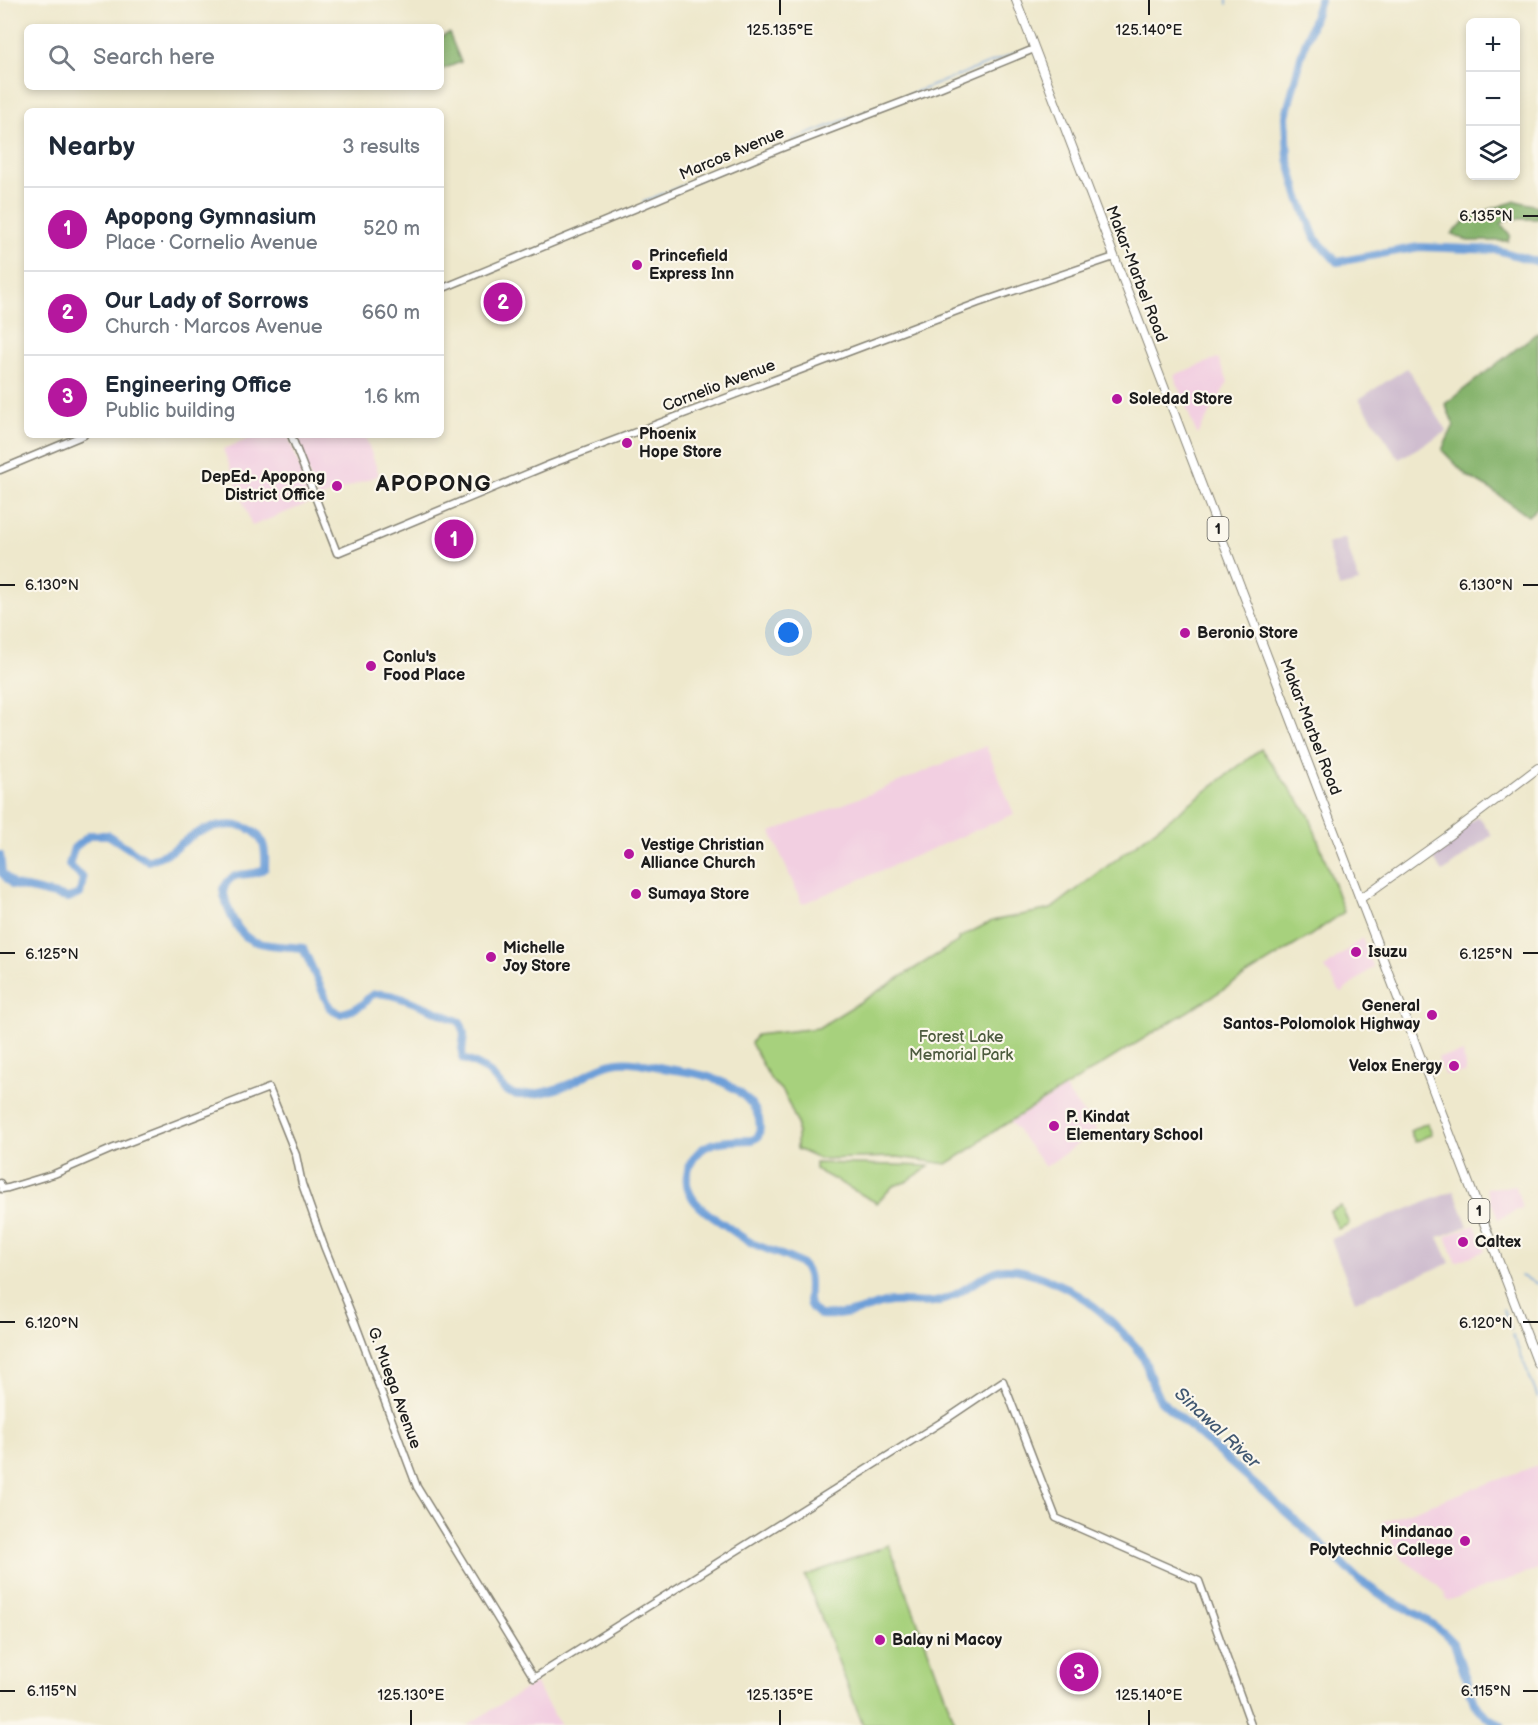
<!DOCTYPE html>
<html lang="en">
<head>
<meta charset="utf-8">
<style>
	:root { --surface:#fff; --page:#f6f6f7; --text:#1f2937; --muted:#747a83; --line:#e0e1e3; --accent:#b5179e }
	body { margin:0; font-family:"Balsamiq Sans",sans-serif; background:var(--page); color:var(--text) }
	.controls { position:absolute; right:18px; top:18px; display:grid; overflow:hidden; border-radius:9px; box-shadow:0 3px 9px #0003 }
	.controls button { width:54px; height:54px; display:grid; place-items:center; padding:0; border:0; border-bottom:2px solid var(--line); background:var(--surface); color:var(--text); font:30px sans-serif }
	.you { position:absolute; left:789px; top:633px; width:21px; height:21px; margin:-15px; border:4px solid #fff; border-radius:50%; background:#1a73e8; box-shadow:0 0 0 9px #1a73e833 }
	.badge { display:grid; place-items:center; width:39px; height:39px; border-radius:50%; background:var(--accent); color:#fff; font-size:20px; font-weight:700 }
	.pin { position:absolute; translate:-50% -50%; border:3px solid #fff; box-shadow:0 2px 6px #0006 }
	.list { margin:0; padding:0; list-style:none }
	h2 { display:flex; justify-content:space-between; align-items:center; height:78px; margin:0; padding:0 24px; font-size:26px }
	h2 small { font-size:20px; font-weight:400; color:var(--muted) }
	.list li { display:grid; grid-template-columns:39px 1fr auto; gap:18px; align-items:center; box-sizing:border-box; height:84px; padding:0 24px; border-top:2px solid var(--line) }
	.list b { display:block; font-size:22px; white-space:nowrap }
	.list p { margin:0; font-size:20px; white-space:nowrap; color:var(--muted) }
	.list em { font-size:20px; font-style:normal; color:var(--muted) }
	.icon { flex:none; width:33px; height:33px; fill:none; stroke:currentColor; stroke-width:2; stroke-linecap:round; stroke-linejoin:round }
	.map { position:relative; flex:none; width:1538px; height:1725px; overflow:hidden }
	.search { position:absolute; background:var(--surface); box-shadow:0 3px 9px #0003; left:24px; top:24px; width:420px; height:66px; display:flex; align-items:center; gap:15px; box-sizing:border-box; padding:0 21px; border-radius:9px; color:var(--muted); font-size:22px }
	.panel { position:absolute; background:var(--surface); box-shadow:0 3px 9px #0003; left:24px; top:108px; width:420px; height:330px; border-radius:9px }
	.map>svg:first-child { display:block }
	.built { fill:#f2cfe1 }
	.industrial { fill:#cfbdcf }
	.green { fill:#a7d17d; stroke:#62764c; stroke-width:1.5 }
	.forest { fill:#85b36c; stroke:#506844; stroke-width:1.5 }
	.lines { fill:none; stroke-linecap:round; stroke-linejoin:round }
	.stream { stroke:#6d9fd8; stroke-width:1.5 }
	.river { stroke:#6d9fd8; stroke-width:8 }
	.minor-casing { stroke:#858274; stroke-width:9 }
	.major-casing { stroke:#858274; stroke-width:10 }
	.minor { stroke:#fff; stroke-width:6 }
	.major { stroke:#fff; stroke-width:8 }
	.ticks { fill:none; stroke:#1c1c1c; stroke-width:2 }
	.poi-dot { fill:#b5179e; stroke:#fbf7ec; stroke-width:2 }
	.labels { text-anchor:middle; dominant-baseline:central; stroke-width:4.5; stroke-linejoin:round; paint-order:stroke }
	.shield { fill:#fbf7ec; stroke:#5f5e5a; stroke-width:1.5 }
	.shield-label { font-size:15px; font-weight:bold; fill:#1c1c1c }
	.street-label { font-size:16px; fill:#1c1c1c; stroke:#fbf7ec }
	.poi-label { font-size:16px; font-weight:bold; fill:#1c1c1c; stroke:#fbf7ec; text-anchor:start }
	.park-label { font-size:16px; fill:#4d5b3e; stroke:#fbf7ec }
	.water-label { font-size:18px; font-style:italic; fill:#405771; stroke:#fbf7ec }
	.district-label { font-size:22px; font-weight:bold; letter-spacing:1.5px; fill:#1c1c1c; stroke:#fbf7ec }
	.ticks-label { font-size:15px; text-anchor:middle; fill:#1c1c1c; stroke:#fbf7ec; stroke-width:4.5; stroke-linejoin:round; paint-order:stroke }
</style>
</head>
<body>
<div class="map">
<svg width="1538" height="1725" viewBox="0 0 1538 1725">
	<rect width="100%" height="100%" fill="#fbf7ec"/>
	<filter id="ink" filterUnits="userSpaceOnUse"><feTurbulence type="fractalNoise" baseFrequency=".0167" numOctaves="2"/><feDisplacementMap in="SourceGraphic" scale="12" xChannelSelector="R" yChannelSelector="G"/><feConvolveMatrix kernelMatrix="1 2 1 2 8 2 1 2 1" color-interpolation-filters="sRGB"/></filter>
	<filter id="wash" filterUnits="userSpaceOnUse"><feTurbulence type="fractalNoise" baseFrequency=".008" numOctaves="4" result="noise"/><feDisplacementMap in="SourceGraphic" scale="24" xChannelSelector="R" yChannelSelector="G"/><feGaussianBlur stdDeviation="1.35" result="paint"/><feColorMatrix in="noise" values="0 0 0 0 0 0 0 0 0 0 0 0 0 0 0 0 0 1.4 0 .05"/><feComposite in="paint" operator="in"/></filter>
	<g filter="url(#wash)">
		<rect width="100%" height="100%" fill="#eee8cc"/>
		<path class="built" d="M1218,358L1228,382L1197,435L1174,375Z
			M259,435H288L312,502L252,526L223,449Z
			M294,435H365L379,475L318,499Z
			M986,746L1014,814L802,904L771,832L872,793Z
			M1362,938L1373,967L1341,993L1325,968Z
			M1463,1053L1466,1073L1444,1075L1438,1057Z
			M1065,1089L1097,1131L1045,1167L1011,1122Z
			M1516,1186L1522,1208L1498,1219L1486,1188Z
			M1475,1225L1485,1251L1456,1262L1446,1236Z
			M1538,1465V1569L1447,1601L1444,1592L1428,1577L1403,1560L1382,1522Z
			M535,1683L560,1725H467Z"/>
		<path class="industrial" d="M1407,368L1447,431L1399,459L1359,399Z
			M1345,538L1359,582L1339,587L1327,544Z
			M1478,816L1492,835L1443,872L1429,853Z
			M1454,1191L1468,1226L1438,1237L1450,1263L1355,1301L1331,1239Z"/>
		<path class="green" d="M1261,749L1309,815L1344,912L1308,937L980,1140L977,1145L947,1164L898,1157L819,1159L797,1149V1123L784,1093L771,1080L751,1043L756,1035L818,1028L959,941V938L992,921L1051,909Z
			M1427,1123L1432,1134L1415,1142L1410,1131Z
			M815,1163L930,1166L906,1182L893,1186L877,1203L815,1169Z
			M1341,1206L1349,1224L1338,1229L1330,1211Z
			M889,1545L956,1725H863L805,1576Z"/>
		<path class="forest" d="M449,33L461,62L441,70V37Z
			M1516,201L1538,206V219H1508L1501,224L1510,235L1508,241H1468L1452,234C1467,214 1493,209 1516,201Z
			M1538,332V507L1528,516L1490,489L1467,476L1442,450L1454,425L1445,404Z"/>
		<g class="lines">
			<path class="stream" d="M1227,0V4
				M791,141L1018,52
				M643,202L728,167
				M1521,1276L1538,1284
				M1503,1309L1511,1329
				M1513,1335L1538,1398"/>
			<path class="river" d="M1320,0L1301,56L1286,116L1288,158L1298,195L1315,238L1337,262L1419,247L1497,250L1538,262
				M0,855L2,873L13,885L68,898L80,894L83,878L69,865L74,848L90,835H108L148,861C155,858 163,855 170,852C179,846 187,838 197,833C217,824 253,818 263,844C266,851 265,860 265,868C249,881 235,865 223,889C226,907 237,937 256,942C272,947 288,946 303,948L330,1008L340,1014C348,1012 355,1009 362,1005C365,1002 368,997 372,995C386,987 444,1015 460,1022C469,1040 459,1042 463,1059C471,1062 480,1065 487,1071C498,1079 503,1095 519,1095C537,1095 556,1090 572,1083C587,1075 601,1064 618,1062C633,1060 649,1065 663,1068C678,1071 694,1072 709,1077C734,1085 768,1107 758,1137L752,1140C727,1141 702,1138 690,1165C677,1194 704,1212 725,1225C733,1231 742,1238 752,1243C766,1250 790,1256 802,1265C814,1276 806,1292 810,1305C811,1308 816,1312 819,1315C847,1317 859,1310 885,1303C903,1299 921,1306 939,1301C963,1295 978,1276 999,1270C1020,1264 1066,1286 1083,1298C1103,1312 1121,1330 1137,1348C1150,1363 1149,1385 1161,1401L1324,1546L1358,1579L1387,1599L1419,1615L1443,1632L1454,1643L1474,1703L1487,1717L1501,1725"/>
		</g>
	</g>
	<g filter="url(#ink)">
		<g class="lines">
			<g class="minor-casing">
				<path id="minor" d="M441,289L779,149L939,88L1034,49
					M291,435L337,553L551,464L978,303L1114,257
					M0,470L84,435
					M0,1183L2,1189L8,1188L54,1174L114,1148L269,1088L296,1155L302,1184L324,1246L356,1325L417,1487L534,1678L948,1418L1003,1381L1056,1518L1199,1581L1251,1725"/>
			</g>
			<g class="major-casing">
				<path id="major" d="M1016,0L1538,1364
					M1360,899L1448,836L1538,768"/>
			</g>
			<use href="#minor" class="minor"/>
			<use href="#major" class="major"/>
		</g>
	</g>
	<path class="ticks" d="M780,0V15M1149,0V15M1523,216H1538M0,585H15M1523,585H1538M0,953H15M1523,953H1538M0,1322H15M1523,1322H1538M0,1691H15M1523,1691H1538M411,1710V1725M780,1710V1725M1149,1710V1725"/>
	<g class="poi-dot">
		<circle cx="637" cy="265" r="6"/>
		<circle cx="1117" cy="399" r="6"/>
		<circle cx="627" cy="443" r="6"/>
		<circle cx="337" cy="486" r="6"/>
		<circle cx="1185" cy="633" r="6"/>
		<circle cx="371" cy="666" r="6"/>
		<circle cx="629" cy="854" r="6"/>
		<circle cx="636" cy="894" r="6"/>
		<circle cx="1356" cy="952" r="6"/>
		<circle cx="491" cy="957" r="6"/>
		<circle cx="1432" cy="1015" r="6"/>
		<circle cx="1454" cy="1066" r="6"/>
		<circle cx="1054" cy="1126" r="6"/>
		<circle cx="1463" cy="1242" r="6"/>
		<circle cx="1465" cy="1541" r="6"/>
		<circle cx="880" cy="1640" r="6"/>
	</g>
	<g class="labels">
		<g class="shield">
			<rect x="1207.5" y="517" width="21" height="24" rx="4.5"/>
			<rect x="1468.5" y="1199" width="21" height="24" rx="4.5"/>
		</g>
		<g class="shield-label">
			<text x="1218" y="529">1</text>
			<text x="1479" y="1211">1</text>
		</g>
		<g class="street-label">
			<text transform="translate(732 154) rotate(-23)">Marcos Avenue</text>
			<text transform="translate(1136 274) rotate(69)">Makar-Marbel Road</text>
			<text transform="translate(719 386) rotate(-21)">Cornelio Avenue</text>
			<text transform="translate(1310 727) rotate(69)">Makar-Marbel Road</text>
			<text transform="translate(394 1388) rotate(70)">G. Muega Avenue</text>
		</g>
		<g class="poi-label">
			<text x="649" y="256">Princefield<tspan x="649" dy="18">Express Inn</tspan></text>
			<text x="1129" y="399">Soledad Store</text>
			<text x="639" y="434">Phoenix<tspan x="639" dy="18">Hope Store</tspan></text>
			<text x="325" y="477" text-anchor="end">DepEd- Apopong<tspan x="325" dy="18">District Office</tspan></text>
			<text x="1197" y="633">Beronio Store</text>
			<text x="383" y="657">Conlu's<tspan x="383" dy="18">Food Place</tspan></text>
			<text x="641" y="845">Vestige Christian<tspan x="641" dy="18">Alliance Church</tspan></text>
			<text x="648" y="894">Sumaya Store</text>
			<text x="503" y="948">Michelle<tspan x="503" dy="18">Joy Store</tspan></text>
			<text x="1368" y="952">Isuzu</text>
			<text x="1420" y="1006" text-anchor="end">General<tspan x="1420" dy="18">Santos-Polomolok Highway</tspan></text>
			<text x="1442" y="1066" text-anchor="end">Velox Energy</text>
			<text x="1066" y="1117">P. Kindat<tspan x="1066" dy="18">Elementary School</tspan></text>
			<text x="1475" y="1242">Caltex</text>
			<text x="1453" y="1532" text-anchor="end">Mindanao<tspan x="1453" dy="18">Polytechnic College</tspan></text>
			<text x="892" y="1640">Balay ni Macoy</text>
		</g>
		<g class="park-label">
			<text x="961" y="1037">Forest Lake<tspan x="961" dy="18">Memorial Park</tspan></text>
		</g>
		<g class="water-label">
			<text transform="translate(1217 1428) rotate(43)">Sinawal River</text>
		</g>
		<g class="district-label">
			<text x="434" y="484">APOPONG</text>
		</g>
	</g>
	<g class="ticks-label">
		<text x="780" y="35">125.135°E</text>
		<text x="1149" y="35">125.140°E</text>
		<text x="1486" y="221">6.135°N</text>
		<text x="52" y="590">6.130°N</text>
		<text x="1486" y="590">6.130°N</text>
		<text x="52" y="959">6.125°N</text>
		<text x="1486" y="959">6.125°N</text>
		<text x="52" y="1328">6.120°N</text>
		<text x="1486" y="1328">6.120°N</text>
		<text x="52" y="1696">6.115°N</text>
		<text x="1486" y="1696">6.115°N</text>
		<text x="411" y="1700">125.130°E</text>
		<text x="780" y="1700">125.135°E</text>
		<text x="1149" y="1700">125.140°E</text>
	</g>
</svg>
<div class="controls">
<button>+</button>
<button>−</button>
<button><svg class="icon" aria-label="layers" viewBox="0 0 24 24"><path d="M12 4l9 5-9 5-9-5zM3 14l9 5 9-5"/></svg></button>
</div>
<div class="you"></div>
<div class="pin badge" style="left:454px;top:539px">1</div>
<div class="pin badge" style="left:503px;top:302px">2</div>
<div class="pin badge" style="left:1079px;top:1672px">3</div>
<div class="search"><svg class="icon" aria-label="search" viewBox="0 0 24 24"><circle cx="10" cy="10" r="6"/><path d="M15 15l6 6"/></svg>Search here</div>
<section class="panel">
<h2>Nearby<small>3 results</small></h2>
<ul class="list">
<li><span class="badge">1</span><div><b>Apopong Gymnasium</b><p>Place · Cornelio Avenue</p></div><em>520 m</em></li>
<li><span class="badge">2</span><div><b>Our Lady of Sorrows</b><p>Church · Marcos Avenue</p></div><em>660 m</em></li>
<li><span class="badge">3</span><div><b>Engineering Office</b><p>Public building</p></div><em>1.6 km</em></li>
</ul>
</section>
</div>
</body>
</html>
